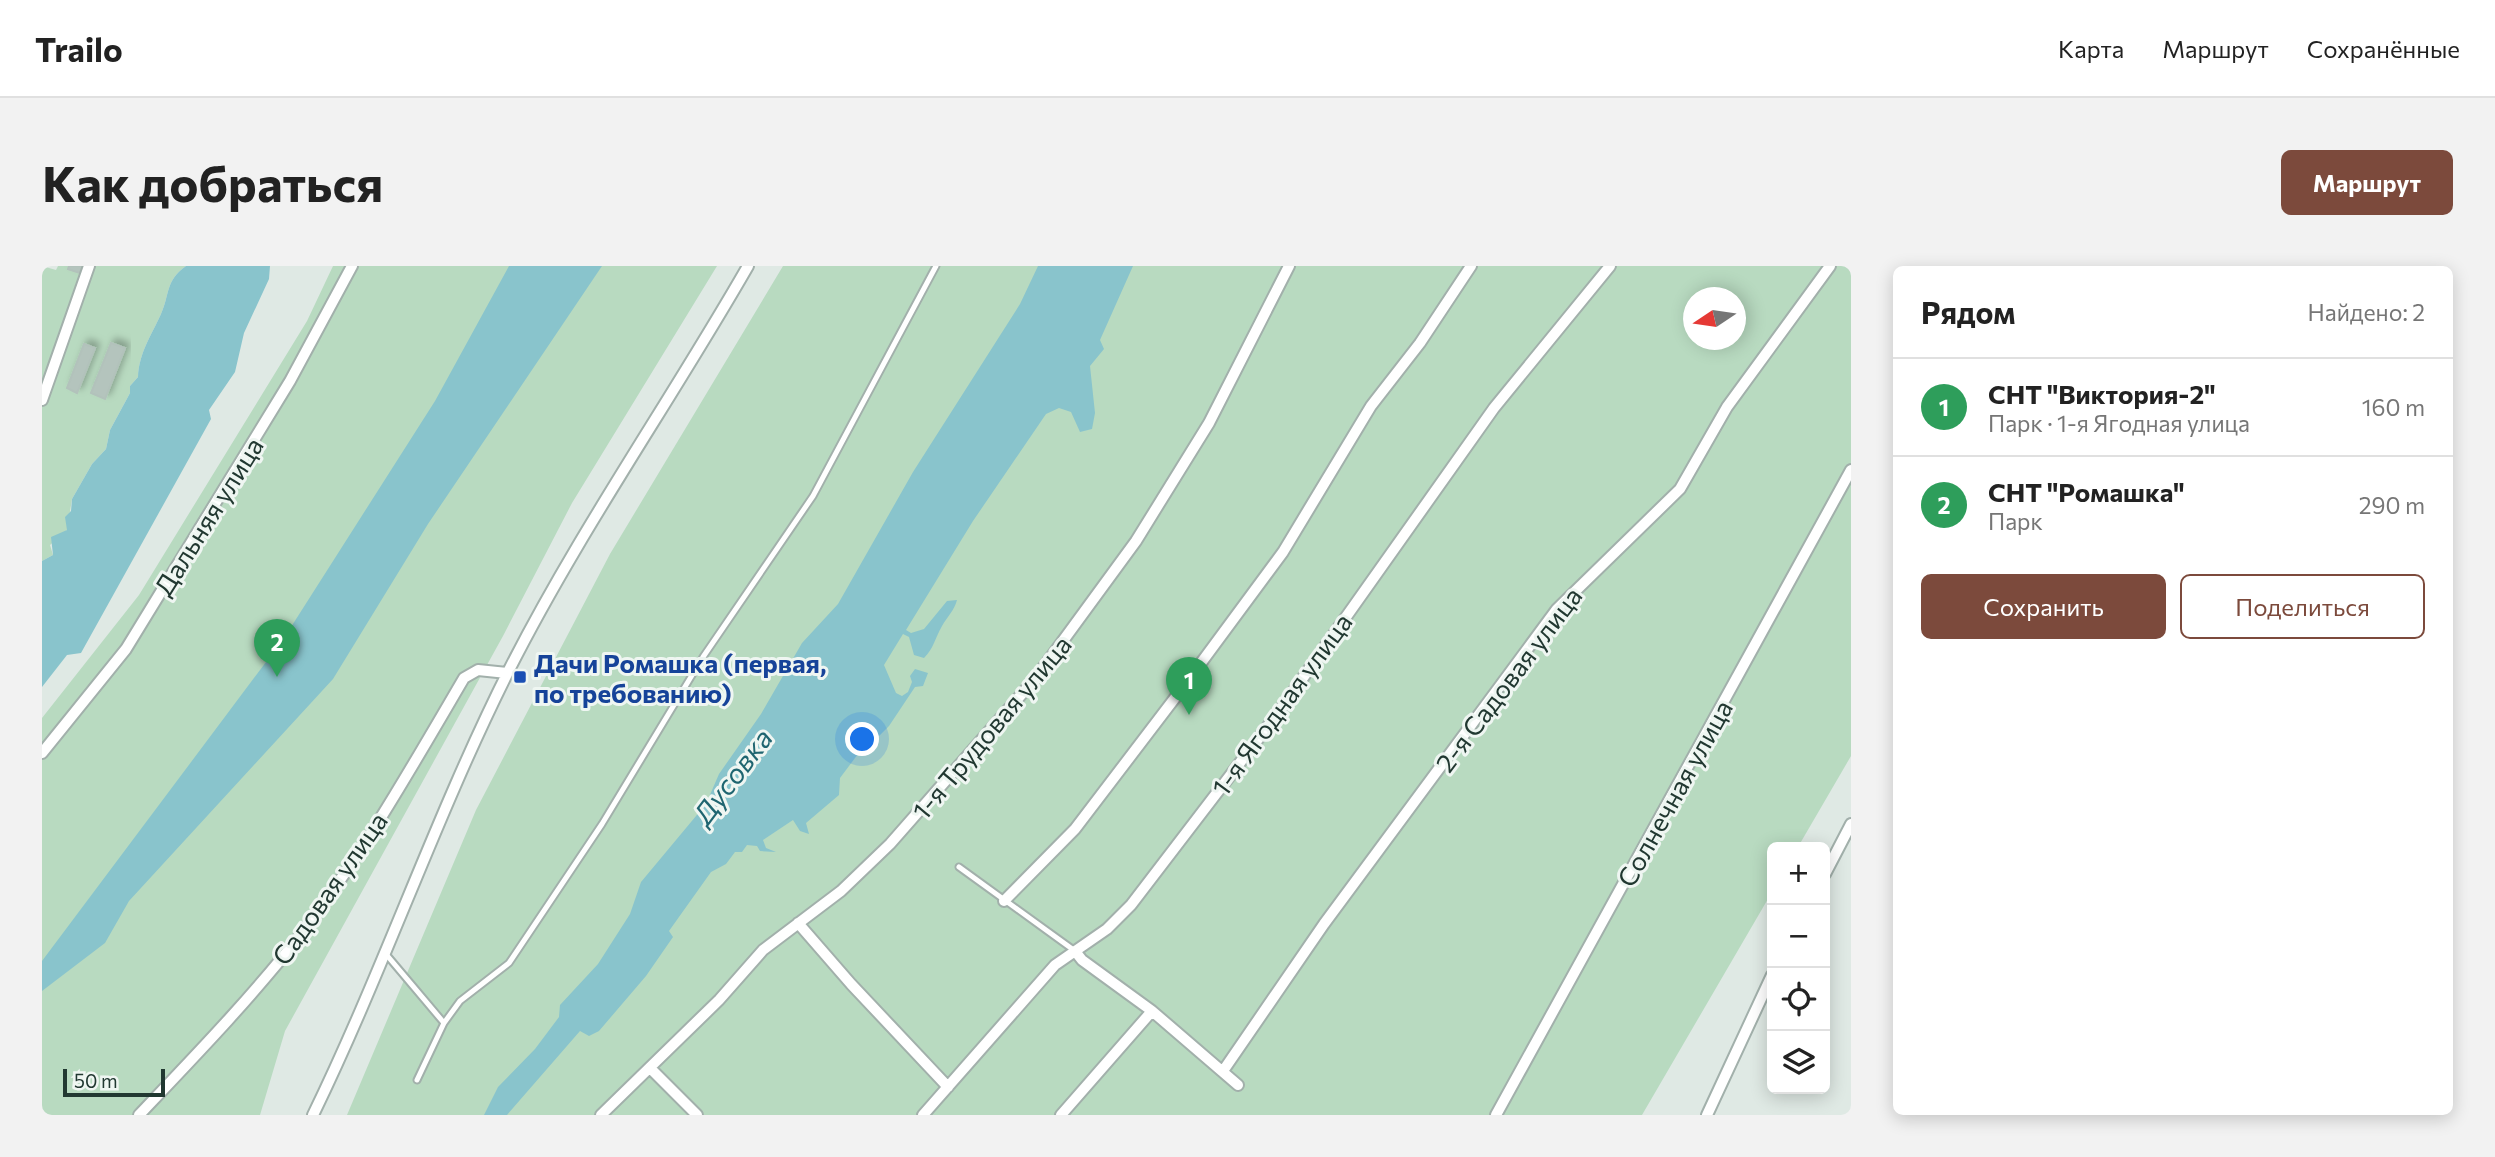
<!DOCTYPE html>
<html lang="ru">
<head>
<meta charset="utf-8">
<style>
	:root { --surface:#fff; --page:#f2f2f2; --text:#222; --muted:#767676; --line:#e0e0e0; --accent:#7c4a3c }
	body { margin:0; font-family:Commissioner,sans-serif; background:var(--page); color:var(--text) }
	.controls { position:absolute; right:21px; bottom:21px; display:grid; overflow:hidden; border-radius:10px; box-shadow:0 4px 18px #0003 }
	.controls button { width:63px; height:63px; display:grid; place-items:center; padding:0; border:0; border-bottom:2px solid var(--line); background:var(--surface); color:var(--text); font:35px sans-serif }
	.compass { position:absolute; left:1641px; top:21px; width:63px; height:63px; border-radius:50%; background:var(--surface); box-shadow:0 4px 18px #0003; rotate:257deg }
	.scale { position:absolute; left:21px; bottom:18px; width:102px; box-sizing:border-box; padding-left:7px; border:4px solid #213831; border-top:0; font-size:19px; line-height:24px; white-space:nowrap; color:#213831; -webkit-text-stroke:5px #eff6f2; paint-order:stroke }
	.you { position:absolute; left:821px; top:474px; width:24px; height:24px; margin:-18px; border:5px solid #fff; border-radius:50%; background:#1a73e8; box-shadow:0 0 0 10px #1a73e833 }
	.badge { display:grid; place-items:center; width:46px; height:46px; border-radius:50%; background:var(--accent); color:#fff; font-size:23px; font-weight:700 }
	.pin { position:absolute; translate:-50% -58px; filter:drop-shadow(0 2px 4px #0008) }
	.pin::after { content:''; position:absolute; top:37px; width:24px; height:21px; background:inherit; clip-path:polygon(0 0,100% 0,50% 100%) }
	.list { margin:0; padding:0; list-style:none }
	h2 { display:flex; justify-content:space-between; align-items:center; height:91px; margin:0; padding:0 28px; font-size:30px }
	h2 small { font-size:23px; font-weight:400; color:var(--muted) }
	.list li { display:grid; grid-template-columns:46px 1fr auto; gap:21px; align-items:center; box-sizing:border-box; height:98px; padding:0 28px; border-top:2px solid var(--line) }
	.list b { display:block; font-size:26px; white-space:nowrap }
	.list p { margin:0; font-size:23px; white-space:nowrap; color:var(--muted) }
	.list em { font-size:23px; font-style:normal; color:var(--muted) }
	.actions { display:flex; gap:14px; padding:21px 28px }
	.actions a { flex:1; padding:16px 0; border:2px solid var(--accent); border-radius:10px; text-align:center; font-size:24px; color:var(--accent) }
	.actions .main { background:var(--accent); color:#fff }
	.icon { flex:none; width:38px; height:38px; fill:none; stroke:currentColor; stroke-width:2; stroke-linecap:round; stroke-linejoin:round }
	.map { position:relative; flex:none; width:1809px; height:849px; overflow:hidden; border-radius:10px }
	header { display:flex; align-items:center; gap:42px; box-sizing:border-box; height:98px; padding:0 35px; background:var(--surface); border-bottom:2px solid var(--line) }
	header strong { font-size:33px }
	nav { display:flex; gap:38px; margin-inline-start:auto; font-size:24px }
	.intro { display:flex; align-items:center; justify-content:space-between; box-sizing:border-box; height:168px; padding:0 42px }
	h1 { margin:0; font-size:49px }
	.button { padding:18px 32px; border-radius:10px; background:var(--accent); color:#fff; font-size:24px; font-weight:700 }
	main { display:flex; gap:42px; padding:0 42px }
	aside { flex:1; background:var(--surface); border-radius:10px; box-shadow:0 4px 18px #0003 }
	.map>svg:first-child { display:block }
	.green { fill:#b8dac0; fill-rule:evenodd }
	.water { fill:#89c4cc }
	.building { fill:#b4c4bd; stroke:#b2c2bb; stroke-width:2; filter:url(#shadow) }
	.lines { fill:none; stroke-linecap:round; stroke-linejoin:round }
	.service-casing { stroke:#a2b0ab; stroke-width:9 }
	.minor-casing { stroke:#a2b0ab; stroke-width:14 }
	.service { stroke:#fff; stroke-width:5 }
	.minor { stroke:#fff; stroke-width:10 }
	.transit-dot { fill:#1a4fb4; stroke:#eff6f2; stroke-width:2.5 }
	.labels { text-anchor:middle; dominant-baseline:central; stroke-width:6; stroke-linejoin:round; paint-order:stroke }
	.street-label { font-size:26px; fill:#213831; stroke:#eff6f2 }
	.transit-label { font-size:26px; font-weight:bold; fill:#164399; stroke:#eff6f2; text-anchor:start }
	.water-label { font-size:28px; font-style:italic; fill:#1f6570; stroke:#eff6f2 }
</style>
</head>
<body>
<header>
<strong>Trailo</strong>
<nav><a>Карта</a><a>Маршрут</a><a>Сохранённые</a></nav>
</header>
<div class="intro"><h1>Как добраться</h1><a class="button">Маршрут</a></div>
<main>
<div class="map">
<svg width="1809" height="849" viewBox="0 0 1809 849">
	<defs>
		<filter id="shadow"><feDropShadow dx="4.5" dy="-4.5" stdDeviation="3.5" flood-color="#0004"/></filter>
	</defs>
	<rect width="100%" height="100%" fill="#dfe9e4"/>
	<path class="green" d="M0,0L14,4L16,0H144C123,15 128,28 119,48C109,70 97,87 96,111L88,120V127L68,164L64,183L50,198L30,233L25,264L8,279L11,289L0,295Z
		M291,0H675L530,237L461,370L243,765L218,849H0V452L97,329L265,55Z
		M741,0H1809V490L1756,581H1730V626L1600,849H305L434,544L568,288ZM1652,32H1694V74H1652Z"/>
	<path class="water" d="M144,0H228L227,13L202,67L193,106L167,144L169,153L39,387L25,389L0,421V295L11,289L9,271L25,264L23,251L29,245L30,233L50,198L64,183L68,164L88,127V120L96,111C97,87 109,70 119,48C128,28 123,15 144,0Z
		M467,0H560L386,258L291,413L87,635L63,677L0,725V695L242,372L393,135Z
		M996,0H1091L1058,74L1062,83L1048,100L1053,147L1050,163L1038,166L1029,146L1017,142L1004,148L931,255L864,364L869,367L882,363L905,335L915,334C912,345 905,351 900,360C893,372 892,382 882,392L872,389L867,371L861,368L842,399L854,427L860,430L866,426L870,416L868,410L873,403L886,407L881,420L873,421L847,460L835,472L825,476L798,512L797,529L764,557L767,568L758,565L751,554L721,574L724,582L734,586L718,585L715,580L705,579L700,586H693L684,598L669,606L627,665L631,671L604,710L557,765L547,770L538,765L465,849H442L456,821L493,783L517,751L518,739L556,698L588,648L599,616L664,538L677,508L719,448L760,377L796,338L871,206L978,38Z"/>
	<path class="building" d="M27,0H40L38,7L26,3Z
		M69,77L83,82L63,133L49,127Z
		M42,78L53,82L35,127L25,122Z"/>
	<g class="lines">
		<g class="service-casing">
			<path id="service" d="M917,601L1033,685
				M343,687L402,757L375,814
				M402,757L418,735L467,697L560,558L661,391L771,230L894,0"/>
		</g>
		<g class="minor-casing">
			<path id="minor" d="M0,134L47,0
				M0,487L84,383L248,115L310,0
				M1783,608L1809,558
				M962,635L1033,563L1142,420L1241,286L1329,140L1378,77L1429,0
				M756,657L809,718L906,821
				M1033,685L1040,694L1110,745L1196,819
				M608,802L655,849
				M1181,805L1282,658L1515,343L1638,223L1685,141L1788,0
				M97,849C153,790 210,731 260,667C321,587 371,499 422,412L436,404L465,407
				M271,849C342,703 394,549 467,404C538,264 628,136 706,0
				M559,849L677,734L721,684L799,625L848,578L993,413L1094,275L1167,157L1247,0
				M881,849L1013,699L1065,663L1089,639L1236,447L1452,142L1568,0
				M1019,849L1110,745
				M1454,849L1809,204
				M1665,849L1730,709"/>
		</g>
		<use href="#service" class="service"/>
		<use href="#minor" class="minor"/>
	</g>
	<rect class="transit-dot" x="471" y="404" width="14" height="14" rx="3.5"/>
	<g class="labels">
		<g class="street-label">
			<text transform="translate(166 250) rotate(-58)">Дальняя улица</text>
			<text transform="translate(1466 413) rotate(-53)">2-я Садовая улица</text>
			<text transform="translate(1239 438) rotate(-54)">1-я Ягодная улица</text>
			<text transform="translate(949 461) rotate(-50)">1-я Трудовая улица</text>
			<text transform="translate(1632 527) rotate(-61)">Солнечная улица</text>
			<text transform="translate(287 622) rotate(-55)">Садовая улица</text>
		</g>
		<g class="transit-label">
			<text x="492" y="396">Дачи Ромашка (первая,<tspan x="492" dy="30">по требованию)</tspan></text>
		</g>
		<g class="water-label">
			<text transform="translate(690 510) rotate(-53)">Дусовка</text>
		</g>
	</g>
</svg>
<div class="controls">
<button>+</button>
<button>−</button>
<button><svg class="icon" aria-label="locate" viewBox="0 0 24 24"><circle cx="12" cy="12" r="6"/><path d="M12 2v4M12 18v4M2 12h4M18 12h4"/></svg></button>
<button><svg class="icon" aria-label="layers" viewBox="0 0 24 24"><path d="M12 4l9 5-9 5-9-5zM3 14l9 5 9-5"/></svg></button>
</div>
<svg class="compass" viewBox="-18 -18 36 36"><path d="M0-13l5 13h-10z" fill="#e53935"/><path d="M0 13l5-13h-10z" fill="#767676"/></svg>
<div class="scale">50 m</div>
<div class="you"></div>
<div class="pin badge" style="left:1147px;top:449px;background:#2e9e5b">1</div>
<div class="pin badge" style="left:235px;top:411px;background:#2e9e5b">2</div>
</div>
<aside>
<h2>Рядом<small>Найдено: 2</small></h2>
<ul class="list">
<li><span class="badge" style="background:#2e9e5b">1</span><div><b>СНТ &quot;Виктория-2&quot;</b><p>Парк · 1-я Ягодная улица</p></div><em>160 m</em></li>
<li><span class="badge" style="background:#2e9e5b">2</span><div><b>СНТ &quot;Ромашка&quot;</b><p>Парк</p></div><em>290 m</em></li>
</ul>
<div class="actions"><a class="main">Сохранить</a><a>Поделиться</a></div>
</aside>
</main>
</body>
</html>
